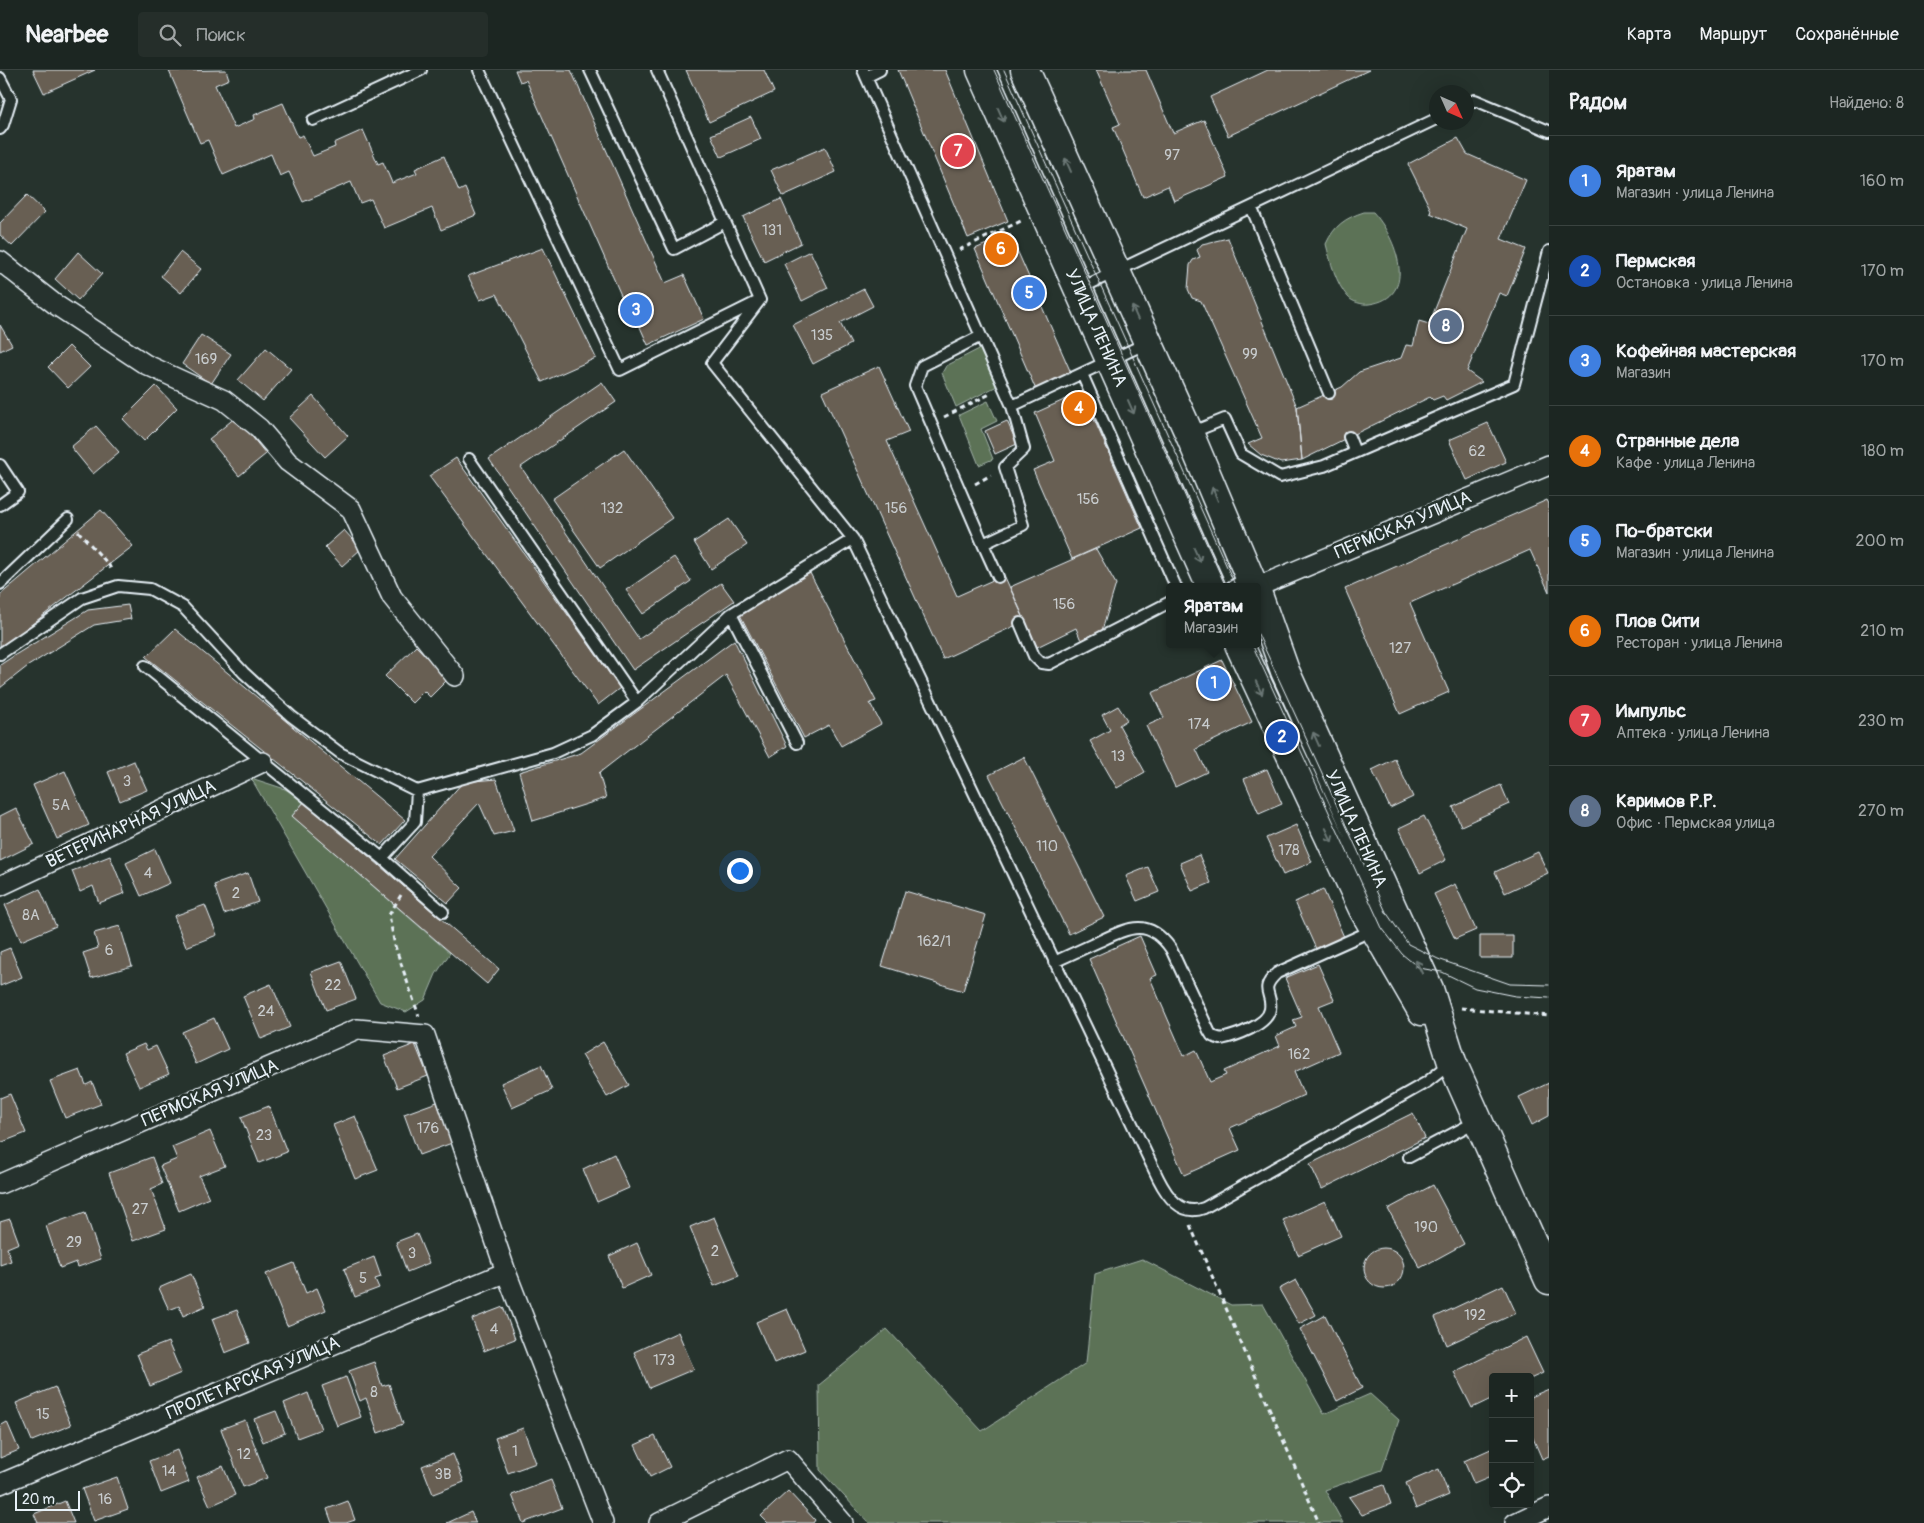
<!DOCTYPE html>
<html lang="ru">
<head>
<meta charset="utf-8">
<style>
	:root { --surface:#1c2622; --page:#252e2a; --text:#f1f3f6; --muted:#a0a5a5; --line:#3a4340; --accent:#ff9aa2 }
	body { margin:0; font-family:Pangolin,sans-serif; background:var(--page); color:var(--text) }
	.controls { position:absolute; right:15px; bottom:15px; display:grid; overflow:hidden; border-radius:5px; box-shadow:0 5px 20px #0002 }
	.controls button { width:45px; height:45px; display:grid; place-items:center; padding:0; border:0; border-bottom:1px solid var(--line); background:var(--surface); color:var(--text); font:25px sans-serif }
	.compass { position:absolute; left:1429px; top:15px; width:45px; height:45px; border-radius:50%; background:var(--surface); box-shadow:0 5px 20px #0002; rotate:135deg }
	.scale { position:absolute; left:15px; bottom:12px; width:65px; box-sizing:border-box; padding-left:5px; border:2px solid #e8f1f8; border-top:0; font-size:14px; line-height:18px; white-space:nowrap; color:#e8f1f8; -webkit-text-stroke:4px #26332d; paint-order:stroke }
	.you { position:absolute; left:739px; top:800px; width:18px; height:18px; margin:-12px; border:4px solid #fff; border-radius:50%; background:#1a73e8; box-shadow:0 0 0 8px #1a73e833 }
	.badge { display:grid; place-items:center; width:32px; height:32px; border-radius:50%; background:var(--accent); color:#fff; font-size:16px; font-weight:700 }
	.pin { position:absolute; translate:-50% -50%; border:2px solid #fff; box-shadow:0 1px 5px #0006 }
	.popup { position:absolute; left:1166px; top:513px; width:95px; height:65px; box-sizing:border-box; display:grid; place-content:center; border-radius:5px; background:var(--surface); filter:drop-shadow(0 1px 4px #0005); font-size:16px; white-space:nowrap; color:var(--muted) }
	.popup b { font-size:19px; color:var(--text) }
	.popup::after { content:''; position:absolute; left:50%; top:100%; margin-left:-10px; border:10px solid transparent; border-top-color:var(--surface) }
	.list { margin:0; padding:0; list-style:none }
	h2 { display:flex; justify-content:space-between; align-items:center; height:65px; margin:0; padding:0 20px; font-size:21px }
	h2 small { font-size:16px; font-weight:400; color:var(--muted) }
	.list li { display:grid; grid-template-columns:32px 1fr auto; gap:15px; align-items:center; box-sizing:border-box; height:90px; padding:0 20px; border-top:1px solid var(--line) }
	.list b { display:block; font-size:19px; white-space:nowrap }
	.list p { margin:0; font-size:16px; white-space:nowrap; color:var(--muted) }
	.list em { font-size:16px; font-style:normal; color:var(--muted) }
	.icon { flex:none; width:28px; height:28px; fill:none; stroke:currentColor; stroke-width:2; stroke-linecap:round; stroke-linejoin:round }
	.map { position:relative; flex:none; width:1549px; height:1453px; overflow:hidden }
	header { display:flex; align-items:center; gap:30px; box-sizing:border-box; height:70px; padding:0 25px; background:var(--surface); border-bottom:1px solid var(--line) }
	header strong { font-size:24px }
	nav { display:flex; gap:28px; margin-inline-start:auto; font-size:18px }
	.search { width:350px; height:45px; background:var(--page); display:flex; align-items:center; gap:12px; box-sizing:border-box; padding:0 18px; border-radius:5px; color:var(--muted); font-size:19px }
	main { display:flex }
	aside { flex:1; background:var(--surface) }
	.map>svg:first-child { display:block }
	.green { fill:#5b7257; stroke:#a2b2a8 }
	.building { fill:#685e52; stroke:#e8f1f8 }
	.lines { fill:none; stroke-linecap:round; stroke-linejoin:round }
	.lane-casing { stroke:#e8f1f8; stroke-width:14 }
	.street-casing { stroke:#e8f1f8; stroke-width:22 }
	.secondary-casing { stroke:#e8f1f8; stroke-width:31 }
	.path { stroke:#e8f1f8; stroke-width:3; stroke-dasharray:5 4; stroke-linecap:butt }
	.lane { stroke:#26332d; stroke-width:10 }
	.street { stroke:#26332d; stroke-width:19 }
	.secondary { stroke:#26332d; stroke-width:28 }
	.tram { stroke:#e8f1f8; stroke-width:1 }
	.oneway { stroke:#6a7674 }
	.labels { text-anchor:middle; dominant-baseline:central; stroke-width:5; stroke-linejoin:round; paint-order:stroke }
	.number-label { font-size:15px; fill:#c8ccce }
	.street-label { font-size:18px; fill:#e8f1f8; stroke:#26332d }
</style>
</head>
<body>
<header>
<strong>Nearbee</strong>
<div class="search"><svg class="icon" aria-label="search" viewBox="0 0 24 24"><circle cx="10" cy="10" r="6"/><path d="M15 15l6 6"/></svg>Поиск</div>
<nav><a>Карта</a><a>Маршрут</a><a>Сохранённые</a></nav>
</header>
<main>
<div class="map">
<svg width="1549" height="1453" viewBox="0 0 1549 1453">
	<rect width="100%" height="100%" fill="#26332d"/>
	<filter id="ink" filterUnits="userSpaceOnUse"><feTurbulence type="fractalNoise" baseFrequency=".02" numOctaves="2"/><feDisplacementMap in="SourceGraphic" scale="10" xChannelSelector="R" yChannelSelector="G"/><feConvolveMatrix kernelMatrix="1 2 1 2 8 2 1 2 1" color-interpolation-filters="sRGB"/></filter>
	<g filter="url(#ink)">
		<path class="green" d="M1364,142H1373C1396,167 1420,228 1369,234C1363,235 1352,232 1348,227C1336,214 1330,190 1326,174C1334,156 1345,148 1364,142Z
			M983,277L999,315L956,337L942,303L946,296Z
			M988,331L997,351L981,359L993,389L979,395L959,345Z
			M251,708L285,719L305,731L292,746L450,883L436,904L425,930L406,942L380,932Z
			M1142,1189L1231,1235L1263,1234L1324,1344L1370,1324L1399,1350L1382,1400L1325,1420L1343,1453H869L820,1400L819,1315L887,1259L982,1361L1086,1293L1095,1204Z"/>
		<path class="building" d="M33,0H95L44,23Z
			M226,0L229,9L215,15L234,58L255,49L254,45L283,33L298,67L303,65L313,86L335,77L334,73L363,60L378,94L383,92L392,113L417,103L415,99L444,86L459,121L465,118L476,145L441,160L432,138L384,158L371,129L360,133L351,112L303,132L289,102L280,106L271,84L223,105L208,70L200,73L169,1Z
			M515,0H571L665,213L684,205L704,249L648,275L628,230L624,232L526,10L520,12Z
			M686,0H764L774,22L709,52Z
			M898,0H945L1008,151L968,168Z
			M1096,0H1146L1173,63L1204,50L1228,107L1174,131L1168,116L1143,127L1113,57L1120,54Z
			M1268,0H1369L1228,66L1210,27Z
			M751,47L761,69L721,87L711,65Z
			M1458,68L1467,84L1526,110L1501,169L1526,179L1507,226L1499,223L1467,301L1482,312L1446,330L1443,326L1433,330L1430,327L1302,390L1297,337L1342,317L1359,302L1401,288L1406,275L1413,276L1419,251L1429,254L1467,159L1430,143L1431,140L1408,94Z
			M825,77L836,102L783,126L771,100Z
			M27,125L45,142L12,176L0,165V153Z
			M781,129L801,173L764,191L743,147Z
			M1010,164L1072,305L1036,320L975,179Z
			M1228,168L1297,337L1302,390L1281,393L1261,385L1248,374L1262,368L1201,231L1192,228L1188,219L1190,195L1193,190L1200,187L1197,180L1202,174Z
			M543,178L596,288L542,312L497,224L480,230L468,206Z
			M810,181L828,218L802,231L784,194Z
			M78,182L102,204L78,230L55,209Z
			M180,182L201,199L181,223L161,206Z
			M864,219L873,236L840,253L851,274L813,294L793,255Z
			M0,255L12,275L0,281Z
			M201,265L231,284L211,314L182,294Z
			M69,276L90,297L68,318L48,297Z
			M266,278L291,299L263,331L238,310Z
			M879,296L909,362L887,371L957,526L1004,505L1025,551L943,589L822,322Z
			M602,312L616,332L521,397L639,569L721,513L734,531L633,600L489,389Z
			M156,316L177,338L144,371L123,349Z
			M1082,322L1142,458L1072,489L1033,400L1055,391L1035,343Z
			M313,326L348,366L325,387L289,348Z
			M236,347L266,384L239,406L209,369Z
			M1007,351L1017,374L995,384L985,361Z
			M1488,353L1506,392L1467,410L1449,370Z
			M96,356L119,382L93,404L71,377Z
			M624,379L672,448L600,498L552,429Z
			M456,388L620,618L598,635L429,406Z
			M1547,430L1549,434V522L1530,480L1410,533L1449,622L1400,644L1345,519Z
			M101,440L133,476L0,579V525Z
			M729,449L747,475L711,499L694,472Z
			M344,460L361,479L342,496L325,477Z
			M1096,479L1116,514L1101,564L1082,573L1076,558L1037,577L1010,517Z
			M674,487L691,511L643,544L626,520Z
			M810,503L876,631L870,633L881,654L841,676L829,655L804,668L738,541Z
			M128,535L131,549L94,555L28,596L0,618V595L15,585L88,540Z
			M175,559L405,750L382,775L146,587Z
			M734,570L787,676L770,687L726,605L599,703L606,728L533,751L519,702L581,683Z
			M416,576L448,609L430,627L424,621L412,633L385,606Z
			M1222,590L1252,652L1196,679L1207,702L1175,717L1146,656L1164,648L1152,623Z
			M1118,636L1127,650L1119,655L1145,702L1117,718L1090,671L1110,660L1102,645Z
			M1024,687L1104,847L1069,864L989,705Z
			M1395,689L1413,727L1390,738L1372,700Z
			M134,691L147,720L120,731L108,702Z
			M1267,699L1282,734L1259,744L1244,709Z
			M65,701L89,755L57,769L33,715Z
			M496,709L514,761L494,766L479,733L429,786L462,818L448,833L395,789L463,712Z
			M1501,715L1509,734L1461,756L1453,737Z
			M305,731L499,899L487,914L292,746Z
			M16,738L34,774L0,791V746Z
			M1424,746L1446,790L1420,803L1399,758Z
			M1296,755L1312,792L1283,805L1266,768Z
			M155,779L170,813L141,826L126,793Z
			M1538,782L1548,803L1505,823L1495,802Z
			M1199,785L1211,813L1192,821L1180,793Z
			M110,786L125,823L99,833L93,816L80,822L72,801Z
			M1148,797L1159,822L1137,831L1126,806Z
			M248,803L258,832L224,844L214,815Z
			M1455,814L1476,860L1455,869L1434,824Z
			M40,819L56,856L21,871L5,835Z
			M1323,819L1344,867L1316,879L1295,832Z
			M905,821L986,845L963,921L882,896Z
			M205,835L217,865L186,877L174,846Z
			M120,856L132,896L91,908L83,883L98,878L94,863Z
			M1140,866L1157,905L1150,908L1184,986L1196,980L1210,1012L1226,1005L1224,1001L1280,976L1276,966L1296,957L1293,950L1302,947L1285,908L1318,894L1334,930L1319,936L1339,982L1294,1002L1304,1025L1230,1058L1240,1080L1184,1105L1089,889Z
			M1480,866H1513V888H1480Z
			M10,878L22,907L0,916V882Z
			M341,891L356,929L326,940L311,902Z
			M271,914L290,957L261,969L243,926Z
			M214,948L228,979L196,994L182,962Z
			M603,972L629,1015L607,1027L582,985Z
			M144,974L147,980L156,976L169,1004L139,1017L123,983Z
			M415,974L428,1006L397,1018L384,986Z
			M541,995L552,1020L512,1038L501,1013Z
			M80,1000L86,1015L92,1012L101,1034L65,1048L50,1011Z
			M1549,1013V1046L1532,1055L1519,1027Z
			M10,1024L26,1063L0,1073V1028Z
			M437,1032L452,1073L419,1085L404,1044Z
			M269,1036L287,1082L259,1093L241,1047Z
			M1413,1043L1425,1068L1322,1119L1310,1094Z
			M355,1046L378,1100L355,1109L333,1055Z
			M210,1061L225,1096L199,1106L209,1128L179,1141L160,1096L177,1089L172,1077Z
			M614,1084L629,1118L597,1132L583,1099Z
			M152,1087L162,1114L151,1119L166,1159L133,1171L109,1103Z
			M1433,1115L1464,1174L1420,1198L1388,1139Z
			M1325,1131L1341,1166L1298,1185L1283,1150Z
			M85,1142L101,1189L78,1197L76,1192L60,1198L46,1156Z
			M714,1147L739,1206L714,1216L690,1157Z
			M10,1149L19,1173L7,1178L11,1191L0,1195V1152Z
			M417,1164L429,1193L407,1202L396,1172Z
			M637,1173L651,1205L622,1218L609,1186Z
			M1364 1198a20 20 0 1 1 40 0a20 20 0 1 1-40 0Z
			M374,1187L381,1207L375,1209L379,1218L355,1227L344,1199Z
			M294,1193L306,1223L317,1218L326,1240L287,1256L266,1204Z
			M191,1204L205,1236L183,1246L179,1236L169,1240L159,1218Z
			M1296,1210L1316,1245L1299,1254L1279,1219Z
			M1503,1215L1516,1243L1447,1275L1435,1247Z
			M503,1237L515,1269L484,1281L472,1249Z
			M787,1239L805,1280L774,1293L756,1252Z
			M237,1240L250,1273L225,1283L212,1249Z
			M1325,1245L1362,1318L1337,1331L1300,1259Z
			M678,1262L694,1299L649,1318L634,1282Z
			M1526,1267L1543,1303L1530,1309V1307H1493V1328L1472,1338L1454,1302Z
			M168,1272L181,1303L150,1316L137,1284Z
			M374,1292L382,1316L389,1314L403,1354L378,1363L366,1328L360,1331L349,1301Z
			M346,1307L361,1347L337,1356L322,1316Z
			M55,1317L71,1355L32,1371L16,1333Z
			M1549,1319V1386L1542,1389L1530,1361V1327Z
			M308,1323L321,1359L297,1368L284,1333Z
			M276,1341L285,1363L263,1372L254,1349Z
			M245,1350L267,1408L243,1417L221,1359Z
			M7,1352L19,1380L0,1388V1356Z
			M523,1358L536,1393L508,1403L495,1368Z
			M655,1366L670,1397L650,1407L635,1375Z
			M1493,1378V1406L1474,1414L1464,1391Z
			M177,1380L189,1412L161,1423L149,1391Z
			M453,1384L464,1412L433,1424L422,1396Z
			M223,1396L235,1425L210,1436L197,1407Z
			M1439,1399L1449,1425L1416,1439L1406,1413Z
			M117,1407L128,1439L94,1451L82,1419Z
			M551,1410L562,1438L523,1453L512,1425Z
			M1384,1415L1391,1434L1362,1445L1349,1427Z
			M788,1421L815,1450L813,1453H768L761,1446Z
			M65,1431L74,1453H38L34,1444Z
			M348,1431L355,1450L346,1453H332L327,1439Z
			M471,1442L476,1453H447Z"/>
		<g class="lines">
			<g class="lane-casing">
				<path id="lane" d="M479,0L620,300L757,232
					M590,0L674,179L725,152
					M657,0L760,230L712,293L853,469L1158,1108C1167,1126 1181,1147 1204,1138L1427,1012L1451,993
					M863,0L1012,336L1147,273
					M866,7L880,0
					M0,8L11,29L3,55L0,59
					M1466,35L1475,30L1549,61
					M313,50L421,0
					M1252,139L1329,323
					M1079,219L1436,49
					M981,266L922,296L915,316L983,474L1023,455L1005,397L1024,379L1012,336
					M1082,304L1176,517
					M1190,363L1225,349L1241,384L1280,407L1324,396L1514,314L1549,181
					M1349,367L1355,382
					M469,389L637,632
					M0,395L18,422L0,435
					M983,474L998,507
					M0,514L68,449
					M1231,517L1249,506
					M731,544L853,469
					M1020,553L1034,586L1041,593L1049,594L1170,532
					M0,584L82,528L118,516L150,519L183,537L244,603L291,646L340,683L417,721L553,683L592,665L637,632L731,544L797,673
					M145,596L382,788L443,842
					M382,788L415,752L417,721
					M1054,892C1069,885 1085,878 1100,871C1130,857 1149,848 1171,879L1209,961L1212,966L1221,969C1235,966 1268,955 1270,939C1273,922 1258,921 1277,903L1373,860
					M1409,1087L1477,1051"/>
			</g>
			<g class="street-casing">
				<path id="street" d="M0,191L56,235L145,294L224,330L259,358L288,392L351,439L392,527L455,606
					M1257,517L1549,395
					M0,816L263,692
					M0,1114L357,959L425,965L506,1202L603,1453
					M0,1414L506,1202
					M659,1453L788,1389L843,1453
					M1515,1453L1549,1437"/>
			</g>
			<g class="secondary-casing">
				<path id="secondary" d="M981,0L1211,517
					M1025,0L1189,363L1254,517
					M1258,525L1285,601L1429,919L1452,992L1549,1210
					M1239,574L1363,839L1422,941"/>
			</g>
			<path class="path" d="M959,180L1021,151
				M944,347L990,324
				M975,414L991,405
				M78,461L109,495L112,502
				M401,825L389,845L395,876L419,946
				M1461,938L1549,946
				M1190,1155L1319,1453"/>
			<use href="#lane" class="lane"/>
			<use href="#street" class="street"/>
			<use href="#secondary" class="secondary"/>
			<path class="tram" d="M994,0L1226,517
				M1004,0L1236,517
				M1258,564L1386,842L1408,874L1438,889L1510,914L1549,915
				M1252,574L1382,858L1402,884L1419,898L1442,902L1475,918L1515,926L1549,928"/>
		</g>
		<defs><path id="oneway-shaft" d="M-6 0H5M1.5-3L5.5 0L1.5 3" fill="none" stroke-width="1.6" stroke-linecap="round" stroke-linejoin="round" transform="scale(1.25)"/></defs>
		<g class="oneway">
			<use href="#oneway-shaft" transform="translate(1001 45) rotate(66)"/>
			<use href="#oneway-shaft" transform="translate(1068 95) rotate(-114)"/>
			<use href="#oneway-shaft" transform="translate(1135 243) rotate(-114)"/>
			<use href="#oneway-shaft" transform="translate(1131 337) rotate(66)"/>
			<use href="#oneway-shaft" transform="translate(1215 424) rotate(-113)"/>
			<use href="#oneway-shaft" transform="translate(1197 485) rotate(66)"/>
			<use href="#oneway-shaft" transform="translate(1259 618) rotate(65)"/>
			<use href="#oneway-shaft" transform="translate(1316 669) rotate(-114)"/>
			<use href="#oneway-shaft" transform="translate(1329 765) rotate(65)"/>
			<use href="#oneway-shaft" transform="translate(1419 897) rotate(-115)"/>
		</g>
	</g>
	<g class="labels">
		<g class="number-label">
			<text x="1172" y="85">97</text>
			<text x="772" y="160">131</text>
			<text x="822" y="265">135</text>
			<text x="1250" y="284">99</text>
			<text x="206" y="289">169</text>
			<text x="1477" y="381">62</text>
			<text x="1088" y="429">156</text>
			<text x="612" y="438">132</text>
			<text x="896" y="438">156</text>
			<text x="1064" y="534">156</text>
			<text x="1400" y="578">127</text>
			<text x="1199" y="654">174</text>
			<text x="1118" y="686">13</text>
			<text x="127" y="711">3</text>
			<text x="61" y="735">5А</text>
			<text x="1047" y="776">110</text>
			<text x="1289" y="780">178</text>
			<text x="148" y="803">4</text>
			<text x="236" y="823">2</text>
			<text x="31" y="845">8А</text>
			<text x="934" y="871">162/1</text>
			<text x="109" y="880">6</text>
			<text x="333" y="915">22</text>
			<text x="266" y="941">24</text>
			<text x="1299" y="984">162</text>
			<text x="428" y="1058">176</text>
			<text x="264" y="1065">23</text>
			<text x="140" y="1139">27</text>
			<text x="1426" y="1157">190</text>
			<text x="74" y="1172">29</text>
			<text x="715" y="1181">2</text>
			<text x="412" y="1183">3</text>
			<text x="363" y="1208">5</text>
			<text x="1475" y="1245">192</text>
			<text x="494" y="1259">4</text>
			<text x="664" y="1290">173</text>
			<text x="374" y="1322">8</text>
			<text x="43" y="1344">15</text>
			<text x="515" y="1381">1</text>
			<text x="244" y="1384">12</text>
			<text x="169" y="1401">14</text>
			<text x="443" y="1404">3B</text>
			<text x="105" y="1429">16</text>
		</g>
		<g class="street-label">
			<text transform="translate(1096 258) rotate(66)">УЛИЦА ЛЕНИНА</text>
			<text transform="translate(1403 455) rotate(-23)">ПЕРМСКАЯ УЛИЦА</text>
			<text transform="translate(131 754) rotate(-25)">ВЕТЕРИНАРНАЯ УЛИЦА</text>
			<text transform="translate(1356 759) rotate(66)">УЛИЦА ЛЕНИНА</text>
			<text transform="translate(210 1023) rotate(-23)">ПЕРМСКАЯ УЛИЦА</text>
			<text transform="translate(253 1308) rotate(-23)">ПРОЛЕТАРСКАЯ УЛИЦА</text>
		</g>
	</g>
</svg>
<div class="controls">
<button>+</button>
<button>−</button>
<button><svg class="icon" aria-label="locate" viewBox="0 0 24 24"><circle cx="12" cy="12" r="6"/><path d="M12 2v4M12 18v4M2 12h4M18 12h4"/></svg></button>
</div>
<svg class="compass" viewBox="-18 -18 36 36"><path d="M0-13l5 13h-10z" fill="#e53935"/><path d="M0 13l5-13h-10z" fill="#a0a5a5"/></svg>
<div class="scale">20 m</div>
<div class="you"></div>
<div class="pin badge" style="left:1214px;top:613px;background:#3f7fe0">1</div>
<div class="popup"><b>Яратам</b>Магазин</div>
<div class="pin badge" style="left:1282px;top:667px;background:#1a4fb4">2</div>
<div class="pin badge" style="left:636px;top:240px;background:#3f7fe0">3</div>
<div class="pin badge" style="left:1079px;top:338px;background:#e8710a">4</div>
<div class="pin badge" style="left:1029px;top:223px;background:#3f7fe0">5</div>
<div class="pin badge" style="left:1001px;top:179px;background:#e8710a">6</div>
<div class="pin badge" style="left:958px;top:81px;background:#e0444e">7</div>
<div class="pin badge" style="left:1446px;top:256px;background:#5c6f8a">8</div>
</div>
<aside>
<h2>Рядом<small>Найдено: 8</small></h2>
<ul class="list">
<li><span class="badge" style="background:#3f7fe0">1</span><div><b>Яратам</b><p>Магазин · улица Ленина</p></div><em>160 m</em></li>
<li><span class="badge" style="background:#1a4fb4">2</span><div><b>Пермская</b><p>Остановка · улица Ленина</p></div><em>170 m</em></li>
<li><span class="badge" style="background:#3f7fe0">3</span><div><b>Кофейная мастерская</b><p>Магазин</p></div><em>170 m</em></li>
<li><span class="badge" style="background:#e8710a">4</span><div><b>Странные дела</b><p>Кафе · улица Ленина</p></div><em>180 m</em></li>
<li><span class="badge" style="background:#3f7fe0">5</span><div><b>По-братски</b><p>Магазин · улица Ленина</p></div><em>200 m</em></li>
<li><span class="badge" style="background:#e8710a">6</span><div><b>Плов Сити</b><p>Ресторан · улица Ленина</p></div><em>210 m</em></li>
<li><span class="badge" style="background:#e0444e">7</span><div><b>Импульс</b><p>Аптека · улица Ленина</p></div><em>230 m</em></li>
<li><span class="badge" style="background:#5c6f8a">8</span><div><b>Каримов Р.Р.</b><p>Офис · Пермская улица</p></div><em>270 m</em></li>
</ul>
</aside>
</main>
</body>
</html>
